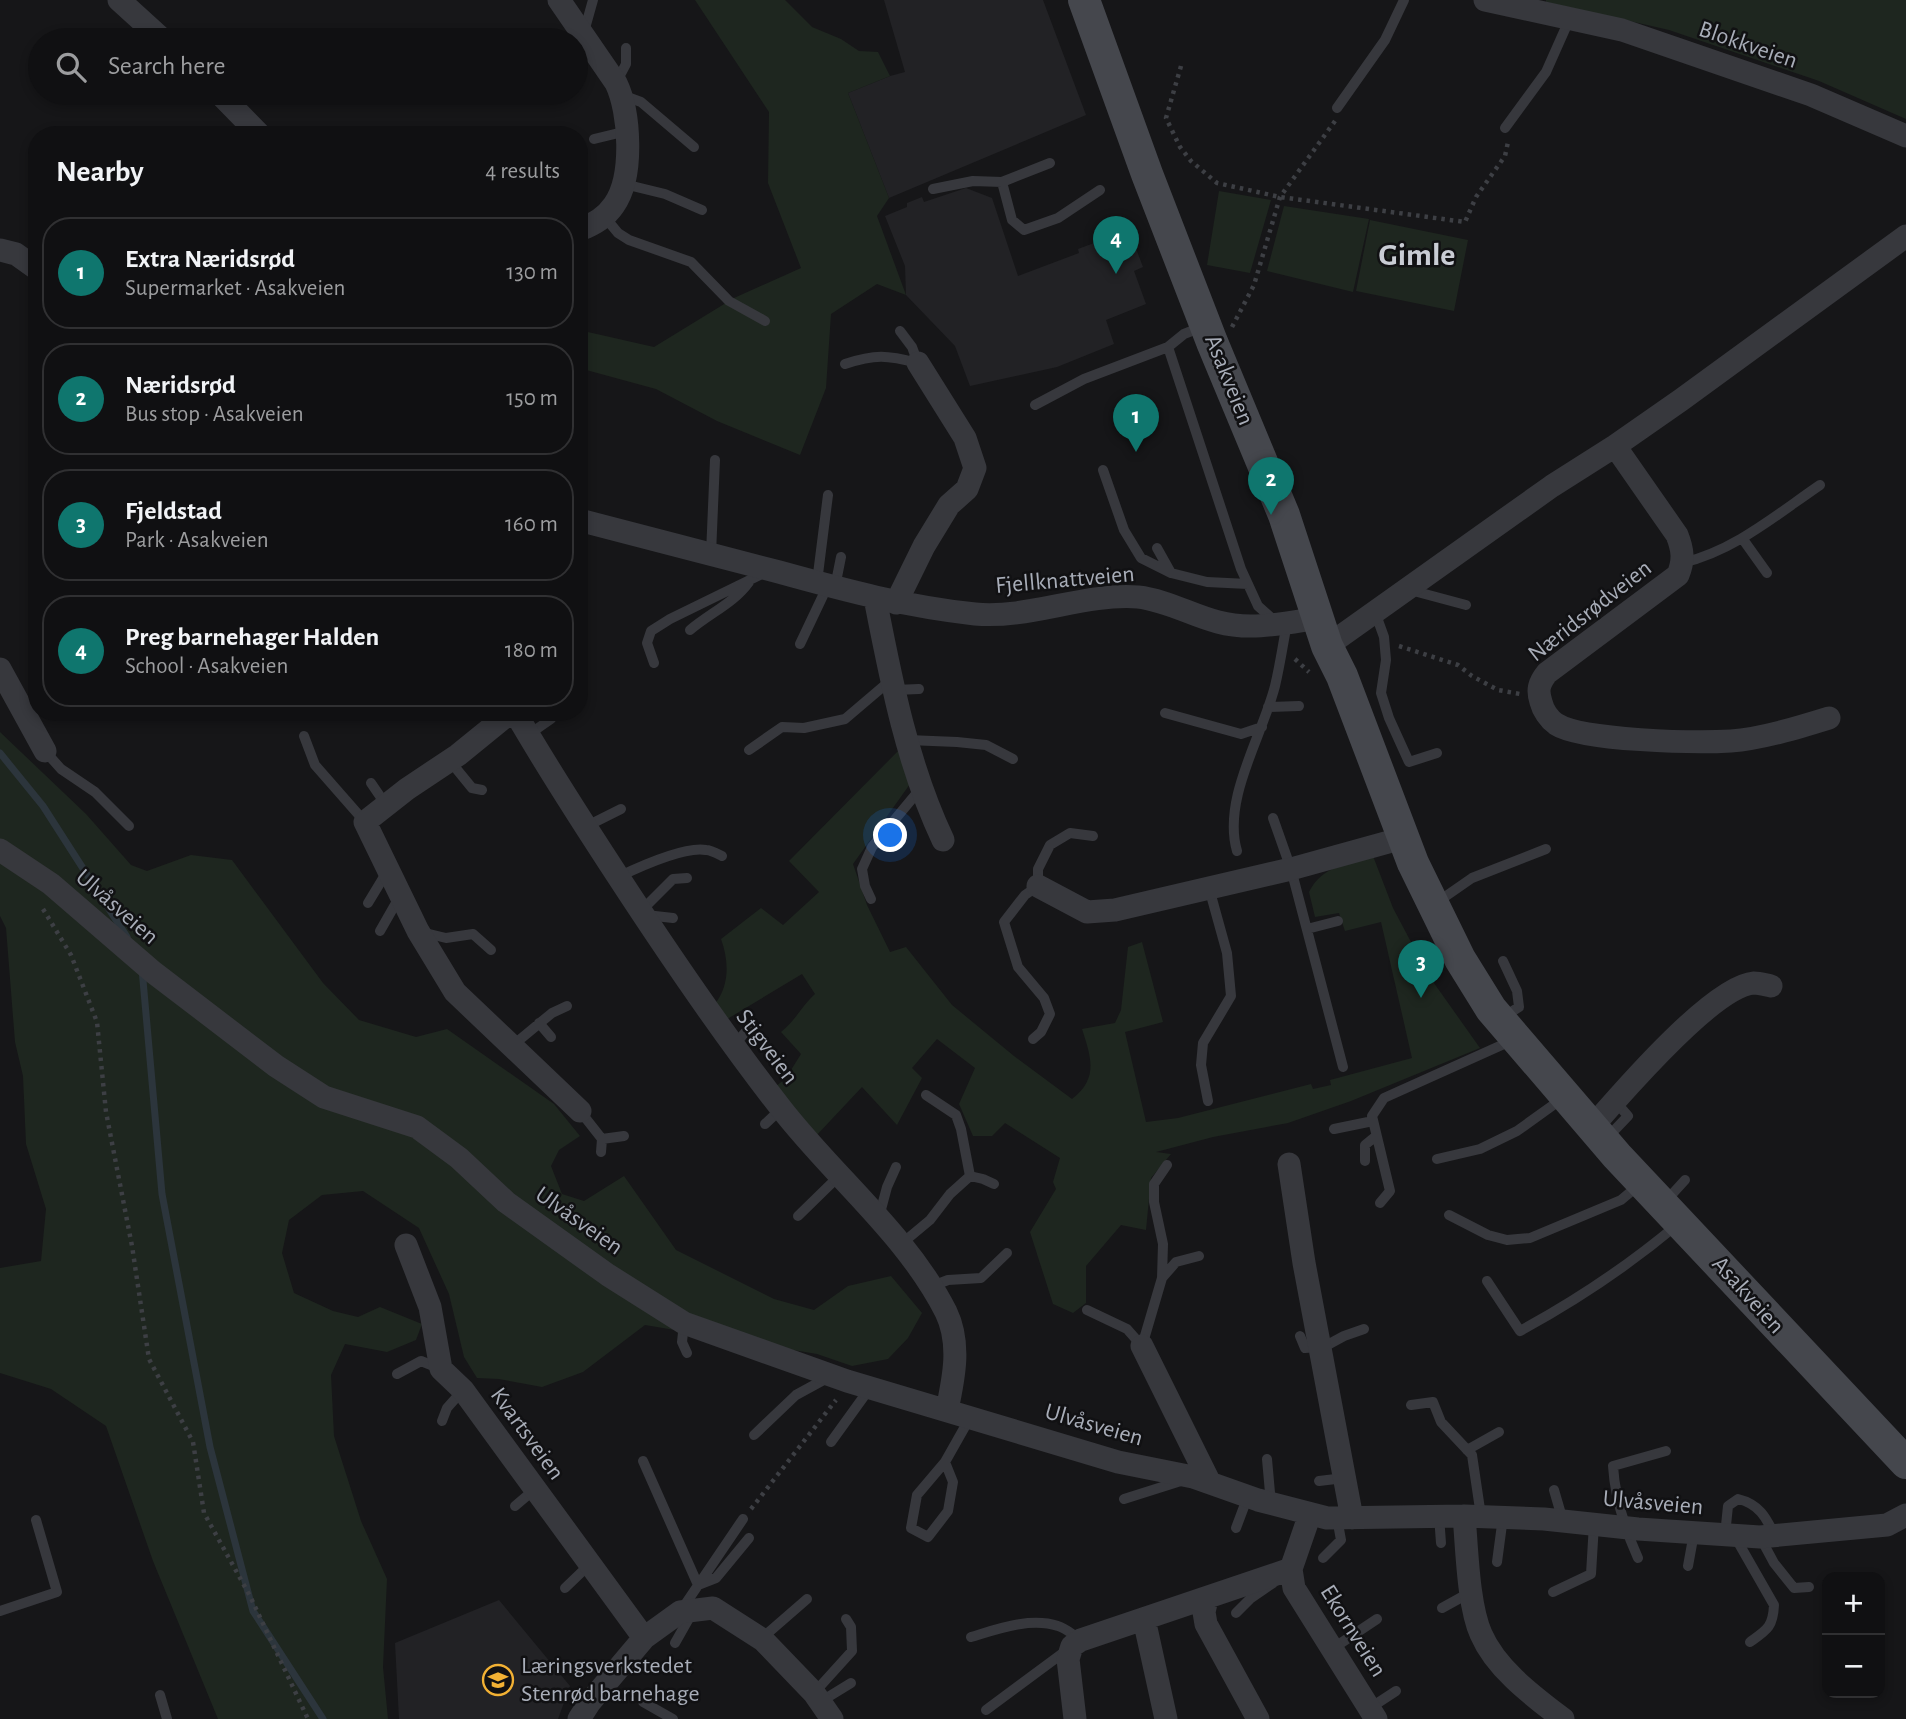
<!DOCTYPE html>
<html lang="en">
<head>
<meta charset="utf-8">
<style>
	:root { --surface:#101012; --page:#19191b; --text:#f1f3f6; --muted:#9c9d9f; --line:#303032; --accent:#0f766e }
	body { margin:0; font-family:"Alegreya Sans",sans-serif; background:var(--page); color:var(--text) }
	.controls { position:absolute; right:21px; bottom:21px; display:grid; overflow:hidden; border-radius:14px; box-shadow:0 4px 10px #0003 }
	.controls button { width:63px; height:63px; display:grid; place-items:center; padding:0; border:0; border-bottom:2px solid var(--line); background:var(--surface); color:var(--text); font:35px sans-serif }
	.you { position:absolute; left:891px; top:836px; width:24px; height:24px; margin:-18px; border:5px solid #fff; border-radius:50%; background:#1a73e8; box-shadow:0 0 0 10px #1a73e833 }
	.badge { display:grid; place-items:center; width:46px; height:46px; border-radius:50%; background:var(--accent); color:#fff; font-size:23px; font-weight:700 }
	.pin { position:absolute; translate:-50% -58px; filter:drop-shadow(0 2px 4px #0008) }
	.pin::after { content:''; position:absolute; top:37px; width:24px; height:21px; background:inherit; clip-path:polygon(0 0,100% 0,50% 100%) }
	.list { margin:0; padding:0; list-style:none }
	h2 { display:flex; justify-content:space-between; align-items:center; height:91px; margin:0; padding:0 28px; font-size:30px }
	h2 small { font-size:23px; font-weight:400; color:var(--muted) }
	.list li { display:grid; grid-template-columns:46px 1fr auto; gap:21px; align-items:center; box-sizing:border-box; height:112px; margin:0 14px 14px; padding:0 14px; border:2px solid var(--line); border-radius:28px }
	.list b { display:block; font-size:26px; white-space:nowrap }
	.list p { margin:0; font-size:23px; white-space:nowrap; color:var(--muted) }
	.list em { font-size:23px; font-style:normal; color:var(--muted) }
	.icon { flex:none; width:38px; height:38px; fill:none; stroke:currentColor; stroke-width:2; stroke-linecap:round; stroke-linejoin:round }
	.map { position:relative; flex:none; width:1906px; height:1719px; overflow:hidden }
	.search { position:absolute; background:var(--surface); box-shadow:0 4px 10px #0003; left:28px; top:28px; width:560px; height:77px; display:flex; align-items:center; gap:18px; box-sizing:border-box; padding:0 24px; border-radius:38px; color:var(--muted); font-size:26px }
	.panel { position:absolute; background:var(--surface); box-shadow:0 4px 10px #0003; left:28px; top:126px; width:560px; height:595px; border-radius:28px }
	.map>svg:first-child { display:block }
	.built { fill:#222225 }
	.green { fill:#1e261f }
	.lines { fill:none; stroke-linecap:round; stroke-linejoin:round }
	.stream { stroke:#2c353c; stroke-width:7 }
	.path { stroke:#3d3f44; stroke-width:4.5; stroke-dasharray:3.5 5; stroke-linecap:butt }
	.lane { stroke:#37383d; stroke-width:10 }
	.street { stroke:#37383d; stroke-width:23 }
	.secondary { stroke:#45474d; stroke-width:32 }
	.labels { text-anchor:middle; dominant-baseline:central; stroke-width:5; stroke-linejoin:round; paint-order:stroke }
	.street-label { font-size:24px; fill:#a8adb8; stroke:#111113 }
	.poi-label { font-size:24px; fill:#a8adb8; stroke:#111113; text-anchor:start }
	.district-label { font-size:32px; font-weight:bold; fill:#c9ccd4; stroke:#111113 }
</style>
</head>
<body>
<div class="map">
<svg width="1906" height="1719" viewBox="0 0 1906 1719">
	<rect width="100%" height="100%" fill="#161618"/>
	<path class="built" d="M884,0H1043L1086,115L889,198L848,93L890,76L905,72Z
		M966,188L992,198L1018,276L1079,253L1078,249L1129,230L1143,267L1134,271L1146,304L1106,320L1114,344L1057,367L970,386L955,346L906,295L905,266L885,216L907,207V203L922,197L924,202Z
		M499,1600L570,1686L558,1719H399L395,1643Z"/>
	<path class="green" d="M695,0H785L812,27L841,39L859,51L878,52L890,76L848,93L889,198L877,216L906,295L877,284L831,314L826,388L800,455L717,421L656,389L579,368V330L654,347L734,298L801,268L768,183L769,112Z
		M1546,0H1906V119L1819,81L1669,30L1546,2Z
		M1219,191L1271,200L1250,273L1207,265Z
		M1284,206L1369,219L1353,292L1267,271Z
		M1370,220L1468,240L1454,311L1356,291Z
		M0,732L86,814L131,865L147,871L191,855L232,860L323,983L359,1020L416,1037L447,1029L554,1104L580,1136L559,1150L551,1166L562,1194L584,1201L624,1176L676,1250L774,1299L814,1310L848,1286L891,1276L922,1313L908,1338L888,1359L852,1366L817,1354L645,1325L583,1372L542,1387L499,1379L477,1378L464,1357L449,1294L419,1228L363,1191L322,1195L289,1220L282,1253L294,1293L333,1311L358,1317L380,1307L422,1324L416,1340L387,1352L345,1344L331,1375L334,1436L361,1521L387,1579L383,1667L388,1719H218L153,1561L106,1426L51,1389L0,1373V1268L41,1261L46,1209L26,1144L23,1076L15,1042L6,928L0,916Z
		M900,749L910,784L853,864L867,905L890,952L906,947L952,1005L1014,1056L1072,1099C1099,1078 1091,1057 1082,1029L1115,1023L1121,1010L1128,947L1142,942L1163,1022L1125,1032L1146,1122L1178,1118L1311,1084L1313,1089L1331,1085L1330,1080L1412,1058L1381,922L1345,931L1339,913L1315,917L1309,892C1322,866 1347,864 1373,856L1393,908L1429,976L1480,1048L1351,1101L1288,1123L1213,1137L1156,1152L1171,1154L1151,1178L1146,1230L1121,1225L1086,1266V1303L1073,1313L1053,1304L1030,1232L1056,1189L1053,1182L1060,1158L1005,1123L992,1136H973L959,1104L975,1068L937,1039L912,1068L922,1078L897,1125L862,1087L815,1137L774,1088L786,1078L801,1054L781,1032C796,1020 801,1007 815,994L802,974L724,1021L714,1005C730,986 729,961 721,939L761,908L783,925L819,892L789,861Z"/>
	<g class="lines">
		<path class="stream" d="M0,753L43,806L127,937
			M142,969L162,1194L210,1447L253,1611L323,1719"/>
		<path class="path" d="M1181,66L1166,118L1180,147L1191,161L1217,183L1280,197L1465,222L1476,197L1505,156L1508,142
			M1232,327L1254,285L1280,197L1335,121
			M1399,646L1458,665L1472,676L1498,690L1520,694
			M1295,659L1309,672
			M43,909L71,955L97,1022L106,1112L132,1246L149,1359L193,1442L204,1513L250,1596L308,1719
			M751,1509L836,1400"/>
		<path class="lane" d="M584,32L593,0
			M616,83L626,64V48
			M622,95L641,102L694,147
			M1337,108L1385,40L1404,0
			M1505,128L1546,72L1570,18
			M594,139L627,131
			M1050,163L1002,182L1012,220L1024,230L1058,218L1100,190
			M624,184L665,194L702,210
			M933,189L973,181L1002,182
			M604,216L618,233L629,240L691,262L729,301L765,321
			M1204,326L1184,334L1168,347L1241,569L1258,606L1276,622
			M845,364C875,354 887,355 918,363L912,347L900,331
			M1035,405L1084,379L1168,347
			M1103,470L1124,530L1141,558L1171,573
			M1742,538L1767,573
			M1157,548L1171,573L1207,582L1248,584
			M711,554L715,460
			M1682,563C1734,551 1776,515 1820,485
			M817,582L828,495
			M835,587L841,557
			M1410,590L1466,605
			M1375,612L1384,637L1386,660L1381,693L1389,718L1409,762L1437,753
			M690,630C710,613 734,603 749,582
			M800,644L828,585
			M654,663L647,643L651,631L670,619L768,571
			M895,690L919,689
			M1268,707L1299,706
			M1165,713L1241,734L1262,727
			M528,735L551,719
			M304,736L315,765L365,822
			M908,740L957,742L986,745L1013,759
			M749,750L782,727L804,728L845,719L892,679
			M45,751L61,769L95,792L129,826
			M450,761L472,788L482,790
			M371,783L386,805
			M1273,818L1291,869L1343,1067
			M585,827L621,809
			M1237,851C1222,799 1262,737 1275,686C1280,665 1283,644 1287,623
			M618,877C639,867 684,846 706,850C711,850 718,854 722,856
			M871,899L865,886L862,869L872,847L921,788
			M368,903L388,870
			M1436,903L1472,878L1546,849
			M641,911L673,879L687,878
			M646,915L673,918
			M1307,929L1338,921
			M380,931L400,896
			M421,932L446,938L473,934L491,950
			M1502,1018L1519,1007L1517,991L1503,961
			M539,1023L551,1037
			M1033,1039L1041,1032L1050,1014L1044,998L1018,967L1004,922L1025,895L1038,886V869L1050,845L1070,833L1093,836
			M734,1045L750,1027
			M512,1046L552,1013L567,1006
			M926,1095L956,1115L961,1129L970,1176
			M1208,1101L1201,1065L1203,1043L1231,996L1227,953L1209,888
			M580,1111L602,1139L601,1152
			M765,1124L781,1109
			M1334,1129L1373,1121
			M602,1139L624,1136
			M1606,1139L1628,1116L1615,1101
			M1437,1159L1480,1149L1517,1131L1563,1098
			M1365,1161V1145L1376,1136
			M1665,1202L1685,1180
			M1380,1203L1390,1191L1372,1116L1384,1098L1513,1040
			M1449,1215L1488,1235L1507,1240L1530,1238L1621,1200L1640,1184
			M798,1216L840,1175
			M879,1217L887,1187L896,1167
			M900,1245L930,1220L950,1194L970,1176L983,1179L994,1184
			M1162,1278L1163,1244L1154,1202V1184L1167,1165
			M1487,1281L1520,1331C1577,1300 1628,1266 1678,1224
			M930,1287L948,1280L981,1278L1007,1253
			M1087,1310L1127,1329L1142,1346
			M684,1323L682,1342L687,1353
			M1300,1336L1305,1348L1319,1347
			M1142,1346L1162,1278L1176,1262L1199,1256
			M1320,1349L1344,1336L1364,1329
			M397,1374L421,1361L441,1369
			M1411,1405L1433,1402L1441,1422L1472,1455L1481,1516
			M442,1421L447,1408L463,1390
			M754,1435L796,1395L829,1377
			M831,1442L870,1388
			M1467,1450L1499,1432
			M1267,1459L1271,1504
			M643,1461L698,1585L716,1578L749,1538
			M945,1462L953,1482L948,1511L928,1537L911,1528L917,1495L945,1462L971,1416
			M1319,1481L1344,1478
			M1554,1490L1563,1521
			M1124,1499L1184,1480
			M515,1506L535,1489
			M1439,1516L1441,1543
			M1236,1528L1248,1496
			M1725,1535L1728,1506L1738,1499C1759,1504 1766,1517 1775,1536
			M1734,1535L1774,1605C1773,1627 1767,1630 1750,1642
			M1760,1537L1774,1563L1794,1588L1809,1587
			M1323,1558L1341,1540L1337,1518
			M1638,1558C1625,1529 1615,1499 1613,1466L1666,1451
			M1497,1562L1503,1517
			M1688,1566L1694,1533
			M565,1588L590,1564
			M1553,1592L1591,1574L1594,1524
			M1442,1608L1471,1592
			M682,1609L743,1519
			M0,1611L57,1592L36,1520
			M1236,1613L1251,1598L1273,1583
			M971,1637C998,1629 1030,1617 1058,1626C1066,1628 1074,1636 1081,1640
			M761,1639L807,1599
			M675,1643L692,1613
			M1332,1649L1377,1619
			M814,1693L852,1651L851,1627L846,1619
			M160,1695L167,1719
			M643,1702L673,1719
			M820,1702L851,1683
			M1370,1708L1396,1691
			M986,1710L1067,1650"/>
		<path class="street" d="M119,0L163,40
			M559,0L616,83C630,112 634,177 614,205C606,217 593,225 579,230
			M1485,0L1622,30L1811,95L1906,136
			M219,93L260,135
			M0,250L16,254L37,269
			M1615,446L1677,535C1683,550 1684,560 1678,575L1547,673C1539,683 1537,690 1541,702C1543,710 1549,719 1556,724C1582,741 1697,743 1731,741C1761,739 1800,727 1829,718
			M579,520C646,537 712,555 779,572C844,590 908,607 975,614C1030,619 1083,593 1138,597C1166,600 1191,615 1218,622C1251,631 1285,623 1318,618
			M875,598C891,680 907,764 943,840
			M896,603L924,546L949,505L967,489L975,468L965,438L918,363
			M1327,646L1552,486L1615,446L1681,400L1906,236
			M0,669L45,751
			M511,712L458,755L407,789L365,822L418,931L455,992L580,1111
			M515,712C548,769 583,823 619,878C670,956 722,1033 780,1107C833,1176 906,1233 946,1312C961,1343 954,1377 947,1410
			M0,850L51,884L153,972L276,1066L324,1097L417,1127L459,1158L506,1202L608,1275L684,1323L847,1381L1118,1462L1193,1477L1258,1500L1327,1518L1464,1516L1544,1519L1638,1529L1760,1537L1887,1525L1906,1515
			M1038,886L1087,912L1115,910L1291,869L1403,838
			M1592,1127C1620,1095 1713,986 1754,983C1759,983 1766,985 1771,986
			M1289,1164L1304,1263L1352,1518
			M406,1245L430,1307L441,1369L463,1390L644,1638
			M1142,1346L1209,1481
			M1310,1514L1291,1569L1294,1588L1376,1719
			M1464,1516C1467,1548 1468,1605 1481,1634C1496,1669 1533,1696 1563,1719
			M1207,1599L1204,1612L1206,1624L1258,1719
			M1144,1619L1166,1719
			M579,1719L590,1702L644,1638L680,1612L713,1608L763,1640L814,1693L832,1719
			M1075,1719L1068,1659L1072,1646L1081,1640L1291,1569"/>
		<path class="secondary" d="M1084,0L1147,174L1212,342L1284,515L1327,646L1342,676L1413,863L1460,959L1491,1009L1617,1156L1906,1463"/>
	</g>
	<defs>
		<g id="school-ring" transform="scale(1.575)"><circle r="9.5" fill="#111113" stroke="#f2b134" stroke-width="1.5"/><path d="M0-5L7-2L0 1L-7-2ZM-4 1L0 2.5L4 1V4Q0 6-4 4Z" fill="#f2b134"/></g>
	</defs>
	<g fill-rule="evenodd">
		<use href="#school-ring" x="498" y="1680"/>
	</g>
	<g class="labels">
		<g class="street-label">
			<text transform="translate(1748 45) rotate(19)">Blokkveien</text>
			<text transform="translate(1229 380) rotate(68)">Asakveien</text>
			<text transform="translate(1065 580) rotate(-5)">Fjellknattveien</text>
			<text transform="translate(1590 611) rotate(-38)">Næridsrødveien</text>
			<text transform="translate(117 907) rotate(41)">Ulvåsveien</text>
			<text transform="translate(767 1047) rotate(53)">Stigveien</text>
			<text transform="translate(579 1221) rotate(35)">Ulvåsveien</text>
			<text transform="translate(1748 1295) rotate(48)">Asakveien</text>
			<text transform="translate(1094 1425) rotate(16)">Ulvåsveien</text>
			<text transform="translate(527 1434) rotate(54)">Kvartsveien</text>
			<text transform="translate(1653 1503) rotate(5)">Ulvåsveien</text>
			<text transform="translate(1353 1631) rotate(58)">Ekornveien</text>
		</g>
		<g class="poi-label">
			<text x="521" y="1666">Læringsverkstedet<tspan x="521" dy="28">Stenrød barnehage</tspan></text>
		</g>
		<g class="district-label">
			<text x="1417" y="255">Gimle</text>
		</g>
	</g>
</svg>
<div class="controls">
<button>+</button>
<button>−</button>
</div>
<div class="you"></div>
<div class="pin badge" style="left:1136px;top:452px">1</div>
<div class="pin badge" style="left:1271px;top:515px">2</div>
<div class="pin badge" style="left:1421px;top:998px">3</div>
<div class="pin badge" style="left:1116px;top:274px">4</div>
<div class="search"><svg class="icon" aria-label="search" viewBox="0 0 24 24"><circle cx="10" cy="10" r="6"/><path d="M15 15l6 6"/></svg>Search here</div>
<section class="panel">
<h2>Nearby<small>4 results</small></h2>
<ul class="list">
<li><span class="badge">1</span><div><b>Extra Næridsrød</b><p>Supermarket · Asakveien</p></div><em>130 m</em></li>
<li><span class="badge">2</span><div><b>Næridsrød</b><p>Bus stop · Asakveien</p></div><em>150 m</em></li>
<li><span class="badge">3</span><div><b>Fjeldstad</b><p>Park · Asakveien</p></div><em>160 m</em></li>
<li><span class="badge">4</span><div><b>Preg barnehager Halden</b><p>School · Asakveien</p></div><em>180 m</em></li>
</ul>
</section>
</div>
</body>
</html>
